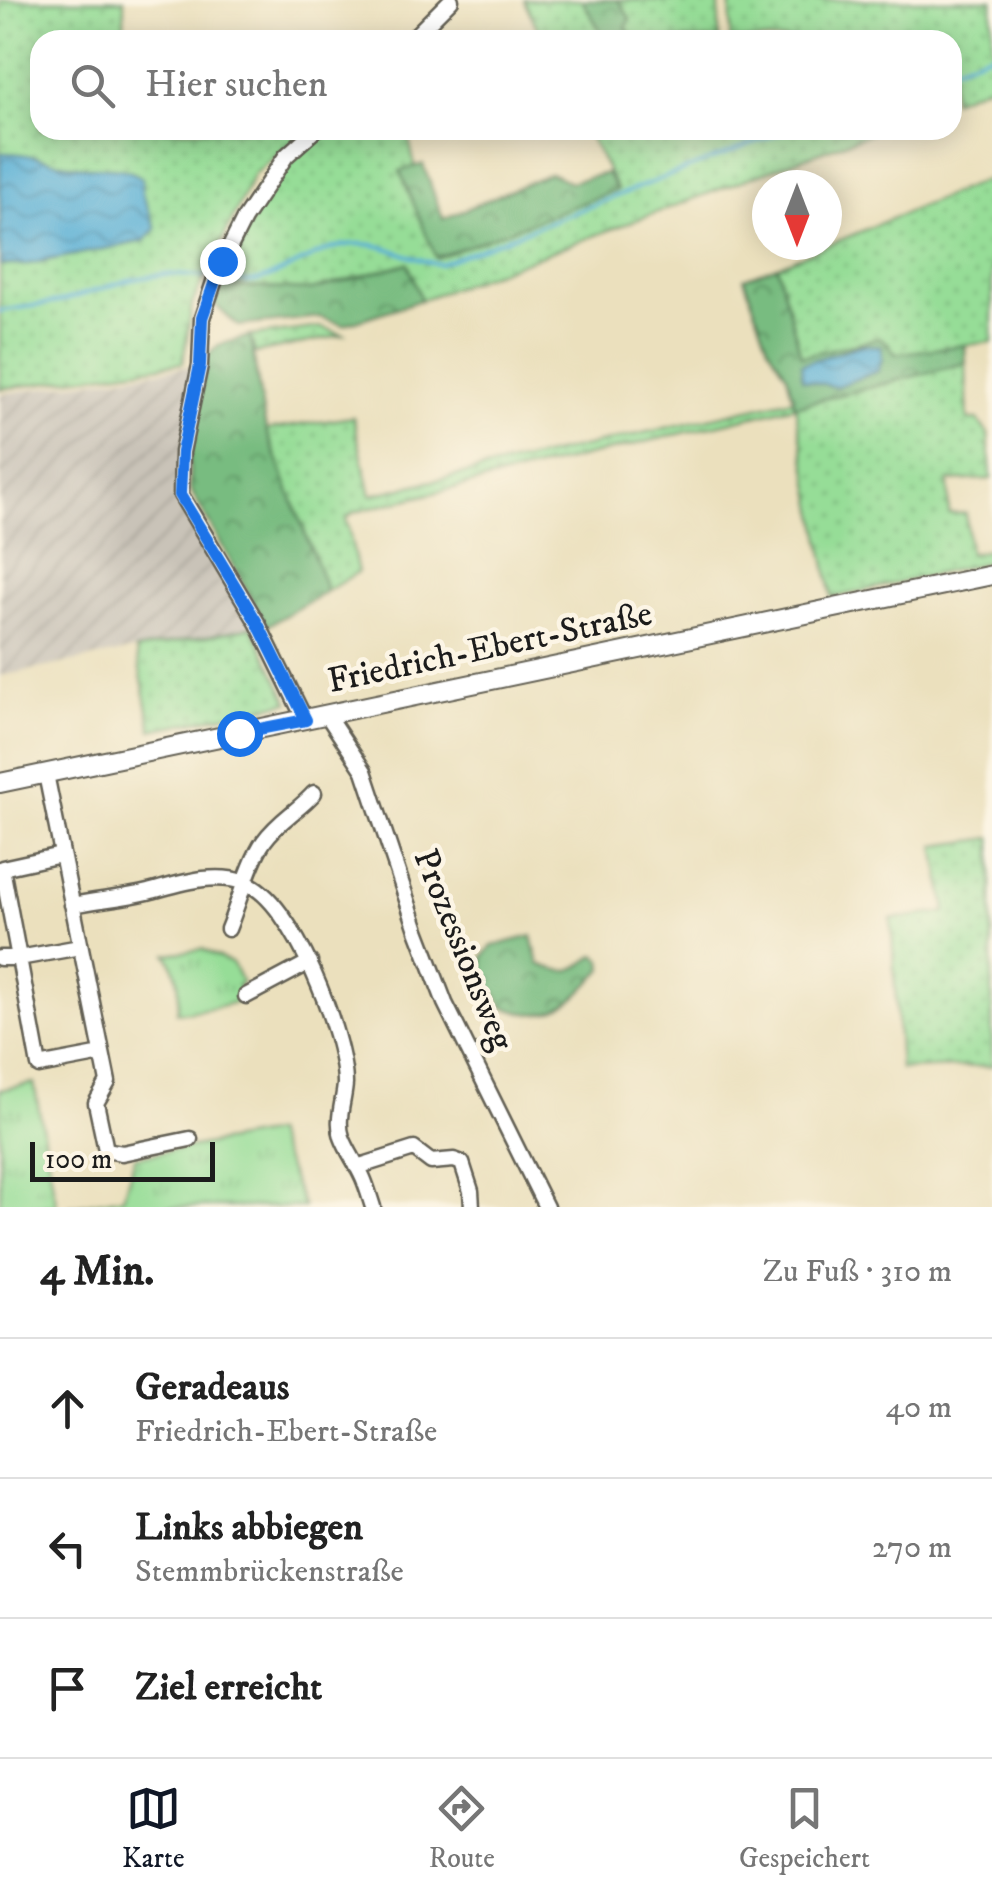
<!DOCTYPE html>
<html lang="de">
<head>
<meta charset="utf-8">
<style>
	:root { --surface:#fff; --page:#f2f2f2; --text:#222; --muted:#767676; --line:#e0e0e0; --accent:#111827 }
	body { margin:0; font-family:"IM FELL DW Pica",serif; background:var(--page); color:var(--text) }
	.compass { position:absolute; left:752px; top:170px; width:90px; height:90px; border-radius:50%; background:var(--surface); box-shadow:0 5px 25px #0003; rotate:180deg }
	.scale { position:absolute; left:30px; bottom:25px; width:185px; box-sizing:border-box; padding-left:10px; border:5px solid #1c1c1c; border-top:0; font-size:28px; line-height:35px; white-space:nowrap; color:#1c1c1c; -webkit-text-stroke:8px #fcf5e5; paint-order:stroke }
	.stop { position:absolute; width:30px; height:30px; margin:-22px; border:8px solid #1a73e8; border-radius:50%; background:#fff }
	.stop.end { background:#1a73e8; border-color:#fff; box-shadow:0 2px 10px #0008 }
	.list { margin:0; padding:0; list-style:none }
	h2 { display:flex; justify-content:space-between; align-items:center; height:130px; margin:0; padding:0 40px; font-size:42px }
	h2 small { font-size:32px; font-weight:400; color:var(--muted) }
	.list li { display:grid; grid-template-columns:65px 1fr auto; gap:30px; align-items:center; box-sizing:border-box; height:140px; padding:0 40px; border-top:2px solid var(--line) }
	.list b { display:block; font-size:38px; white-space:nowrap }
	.list p { margin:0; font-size:32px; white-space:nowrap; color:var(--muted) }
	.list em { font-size:32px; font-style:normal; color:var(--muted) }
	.icon { flex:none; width:55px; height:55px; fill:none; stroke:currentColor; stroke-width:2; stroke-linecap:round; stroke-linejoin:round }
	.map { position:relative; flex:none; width:992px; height:1207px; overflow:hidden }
	.search { position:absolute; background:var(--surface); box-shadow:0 5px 25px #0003; left:30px; right:30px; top:30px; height:110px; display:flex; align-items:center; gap:25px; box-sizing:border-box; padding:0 35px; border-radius:30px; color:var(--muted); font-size:38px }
	.sheet { height:550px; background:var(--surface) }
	nav { display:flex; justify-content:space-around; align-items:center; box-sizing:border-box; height:140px; border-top:2px solid var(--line); background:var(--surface); font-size:28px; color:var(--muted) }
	nav a { display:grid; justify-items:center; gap:5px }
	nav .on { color:var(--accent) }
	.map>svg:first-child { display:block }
	.industrial { fill:url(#industrial-furrows) }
	.grass { fill:url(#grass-dots); stroke:#597c5a; stroke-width:2.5 }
	.forest { fill:url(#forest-crowns); stroke:#4a6c4e; stroke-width:2.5 }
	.park { fill:url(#park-tufts); stroke:#597c5a; stroke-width:2.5 }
	.water { fill:url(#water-waves); stroke:#3b6679; stroke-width:2.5 }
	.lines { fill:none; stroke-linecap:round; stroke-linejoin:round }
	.stream { stroke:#5ab0d6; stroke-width:4 }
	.minor-casing { stroke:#646154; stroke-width:19 }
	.major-casing { stroke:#646154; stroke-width:22 }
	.minor { stroke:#fff; stroke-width:14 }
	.major { stroke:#fff; stroke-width:18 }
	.route { stroke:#1a73e8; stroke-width:12 }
	.labels { text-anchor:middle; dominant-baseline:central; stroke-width:9; stroke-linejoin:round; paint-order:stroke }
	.street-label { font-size:35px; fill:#1c1c1c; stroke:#fcf5e5 }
</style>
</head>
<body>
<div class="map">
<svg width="992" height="1207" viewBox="0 0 992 1207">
	<defs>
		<pattern id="industrial-furrows" width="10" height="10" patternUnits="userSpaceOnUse" patternTransform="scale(2.5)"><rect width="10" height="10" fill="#c9c3b8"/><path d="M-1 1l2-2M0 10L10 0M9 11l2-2" fill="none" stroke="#aca79e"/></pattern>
		<pattern id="grass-dots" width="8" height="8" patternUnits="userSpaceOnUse" patternTransform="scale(2.5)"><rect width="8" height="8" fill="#96dd97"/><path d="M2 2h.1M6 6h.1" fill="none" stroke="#81bd82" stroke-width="1.8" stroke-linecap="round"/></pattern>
		<pattern id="forest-crowns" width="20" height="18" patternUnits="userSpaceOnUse" patternTransform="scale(2.5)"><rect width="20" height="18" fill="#78bc80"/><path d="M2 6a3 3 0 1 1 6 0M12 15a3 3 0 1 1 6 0" fill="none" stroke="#629868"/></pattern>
		<pattern id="park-tufts" width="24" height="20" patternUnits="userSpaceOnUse" patternTransform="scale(2.5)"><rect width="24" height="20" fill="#96dd97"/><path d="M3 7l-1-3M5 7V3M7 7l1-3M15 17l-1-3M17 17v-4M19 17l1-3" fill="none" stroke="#81bd82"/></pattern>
		<pattern id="water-waves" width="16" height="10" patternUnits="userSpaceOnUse" patternTransform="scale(2.5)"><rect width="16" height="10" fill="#5ab0d6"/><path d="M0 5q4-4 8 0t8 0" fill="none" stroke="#4a8ead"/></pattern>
	</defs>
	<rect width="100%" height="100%" fill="#fcf5e5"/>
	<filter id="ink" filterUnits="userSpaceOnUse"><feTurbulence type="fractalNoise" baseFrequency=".01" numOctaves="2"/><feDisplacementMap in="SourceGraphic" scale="20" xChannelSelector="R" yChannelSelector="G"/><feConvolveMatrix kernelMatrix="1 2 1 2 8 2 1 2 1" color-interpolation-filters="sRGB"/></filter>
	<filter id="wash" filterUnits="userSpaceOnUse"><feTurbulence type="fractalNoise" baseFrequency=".0048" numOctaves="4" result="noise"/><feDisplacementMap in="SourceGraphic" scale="40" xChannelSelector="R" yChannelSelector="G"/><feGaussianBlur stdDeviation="2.25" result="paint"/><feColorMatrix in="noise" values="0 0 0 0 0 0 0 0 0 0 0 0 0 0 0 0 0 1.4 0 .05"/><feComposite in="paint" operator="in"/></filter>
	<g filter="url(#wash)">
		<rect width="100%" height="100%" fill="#ebe0bd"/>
		<path class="industrial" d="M200,365L173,496L252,627L0,676V394Z"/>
		<path class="grass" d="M0,0H124V40H40V130H292L299,137L254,174L192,304L183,363L0,389Z
			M524,0H582L606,40H543Z
			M618,0H715L719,5V40H636L625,27L630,18Z
			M731,0H992V84L952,100V40H730Z
			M322,130H407L415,167L400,171L437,258L617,189L586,130H879L421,300L407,263L312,290L223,286C244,226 275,173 322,130Z
			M992,177V342L895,354L888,343L880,338L801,356L777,266Z
			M321,327L344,335L255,353L250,336Z
			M966,363L968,420H978L988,434L991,479L948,481L949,514L966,513L969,554L992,549V561L832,598L795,406L355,512L346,518L358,572L327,591L266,430L353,417L371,495L792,399L796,406Z
			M252,627L289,702L152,730L136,650Z
			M992,838V1066L900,1069L891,919L946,912L935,846Z"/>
		<path class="forest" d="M582,0H618L630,19L626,28L636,40H606Z
			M423,164L443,219L550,173L570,182L607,173L617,190L436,258L400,171Z
			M408,263L421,300L344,325L320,317L238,326L214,304L223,286L312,290Z
			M777,266L801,356L880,338L888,343L895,354L965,345L966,363L795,406L787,375L768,346L744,278Z
			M250,336L266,430L327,591L267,626L190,489L189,460L206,356L219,345Z
			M532,936L539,964C567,975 573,972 595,955L602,960L603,969C571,1003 554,1026 503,1007L484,973L483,957L492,946Z"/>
		<path class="park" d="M202,949L233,964L242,982L237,985L244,999C235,1004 188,1013 177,1012C181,991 179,973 167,954Z
			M34,1083L57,1207H0V1090Z
			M273,1133L304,1207H69L123,1197L135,1157Z"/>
		<path class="water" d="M0,153C26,152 47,160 72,165C97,171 119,162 142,178V193L156,229L144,241L24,265H0Z
			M862,345L881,346L882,359L878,371L835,387L802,379L801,364Z"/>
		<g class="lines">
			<path class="stream" d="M952,68L992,53
				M225,280C235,281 247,283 256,281C291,273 321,244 358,244C388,243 412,261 440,264L788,130
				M0,311L59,302L129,280L165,274L205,277"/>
		</g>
	</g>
	<g filter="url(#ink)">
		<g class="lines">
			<g class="minor-casing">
				<path id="minor" d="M411,40L451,0
					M327,715L364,771L417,930L445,1003L546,1207
					M305,720L258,624L181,495L182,452L200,365L202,318L217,273L244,219L286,156L315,130
					M46,774L108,1082L96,1103L106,1150L122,1153L190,1139
					M61,855L2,868L19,958L80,947
					M72,905C97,900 123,898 148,892C179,884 213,871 246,883C293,900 345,1036 345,1084C344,1101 336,1120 342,1137C347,1151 357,1164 363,1178C367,1187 370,1198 373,1207
					M228,929C238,905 250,860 264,841C278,821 299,810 314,793
					M0,958H19L39,1066L102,1054
					M246,996L310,962
					M357,1167L414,1149L431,1162L454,1160L462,1163L471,1191L472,1207"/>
			</g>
			<g class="major-casing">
				<path id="major" d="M0,783L992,575"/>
			</g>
			<use href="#minor" class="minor"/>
			<use href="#major" class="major"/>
		</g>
	</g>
	<g class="lines" filter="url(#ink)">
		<path class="route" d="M222,261L202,318L200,365L182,452L180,495L258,624L306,720L239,733"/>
	</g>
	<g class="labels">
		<g class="street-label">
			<text transform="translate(490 648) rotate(-12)">Friedrich-Ebert-Straße</text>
			<text transform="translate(463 950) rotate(68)">Prozessionsweg</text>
		</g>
	</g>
</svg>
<svg class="compass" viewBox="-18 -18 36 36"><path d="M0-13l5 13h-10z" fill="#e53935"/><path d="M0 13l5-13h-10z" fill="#767676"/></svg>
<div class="scale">100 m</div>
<div class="stop" style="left:239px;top:733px"></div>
<div class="stop end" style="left:222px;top:261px"></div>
<div class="search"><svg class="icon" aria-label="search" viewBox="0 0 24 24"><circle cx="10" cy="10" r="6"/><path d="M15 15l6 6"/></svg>Hier suchen</div>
</div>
<section class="sheet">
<h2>4 Min.<small>Zu Fuß · 310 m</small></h2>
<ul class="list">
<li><svg class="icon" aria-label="ahead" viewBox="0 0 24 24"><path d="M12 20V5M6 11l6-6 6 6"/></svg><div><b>Geradeaus</b><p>Friedrich-Ebert-Straße</p></div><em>40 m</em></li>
<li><svg class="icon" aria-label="left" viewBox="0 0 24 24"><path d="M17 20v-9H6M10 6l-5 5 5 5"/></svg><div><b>Links abbiegen</b><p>Stemmbrückenstraße</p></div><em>270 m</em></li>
<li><svg class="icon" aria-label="arrive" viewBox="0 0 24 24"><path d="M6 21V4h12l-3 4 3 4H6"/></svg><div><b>Ziel erreicht</b></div></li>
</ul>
</section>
<nav>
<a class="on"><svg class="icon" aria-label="map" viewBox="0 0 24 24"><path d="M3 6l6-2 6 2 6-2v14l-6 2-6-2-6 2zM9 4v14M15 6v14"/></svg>Karte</a>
<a><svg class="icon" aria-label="directions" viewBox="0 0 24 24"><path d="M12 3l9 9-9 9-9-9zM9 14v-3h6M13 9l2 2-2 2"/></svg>Route</a>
<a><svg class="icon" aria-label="saved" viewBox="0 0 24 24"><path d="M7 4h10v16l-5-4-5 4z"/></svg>Gespeichert</a>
</nav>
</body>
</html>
